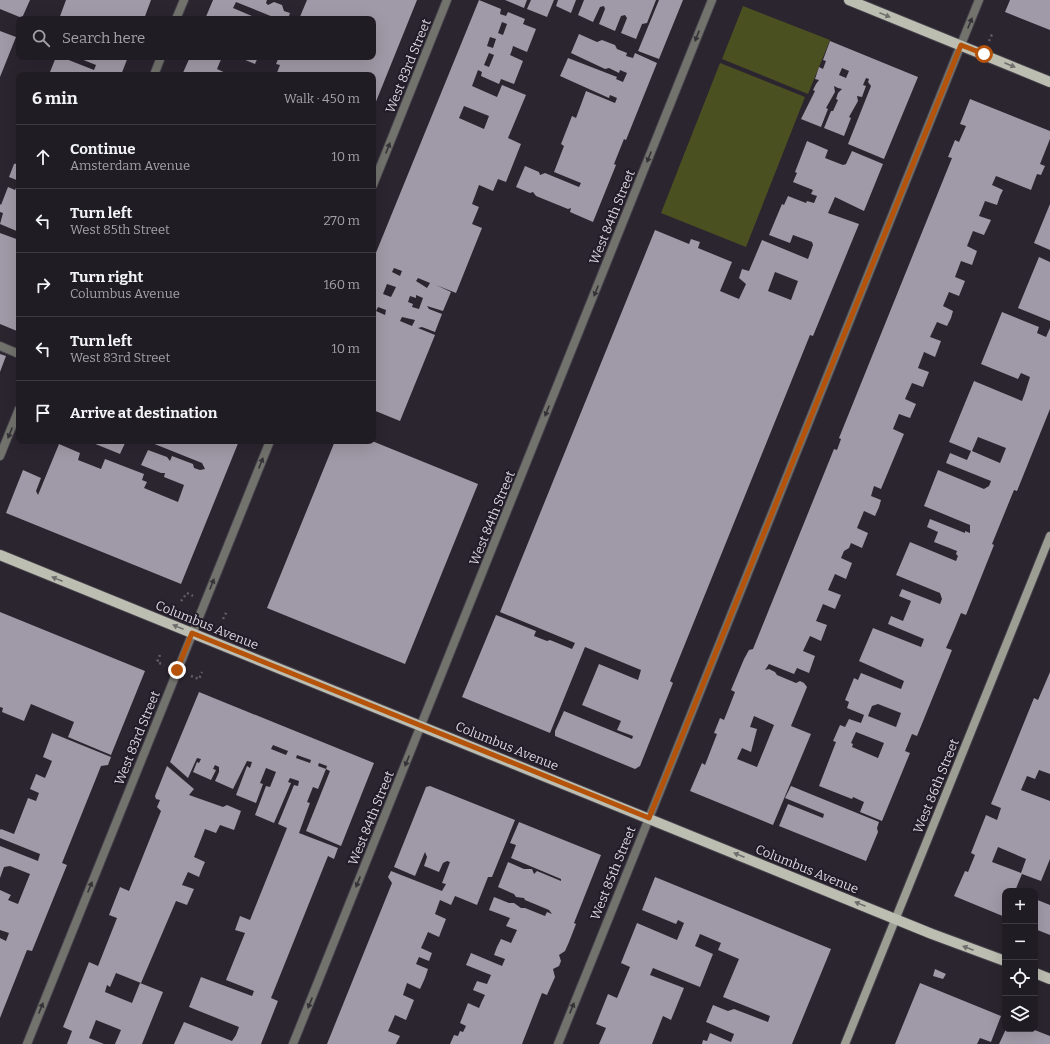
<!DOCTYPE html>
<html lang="en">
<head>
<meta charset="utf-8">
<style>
	:root { --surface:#201c24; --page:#2d2931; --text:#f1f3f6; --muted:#a2a1a6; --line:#3d3a41 }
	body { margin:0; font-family:Bitter,serif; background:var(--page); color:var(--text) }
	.controls { position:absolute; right:12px; bottom:12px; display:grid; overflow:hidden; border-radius:8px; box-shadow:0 4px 16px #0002 }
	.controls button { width:36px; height:36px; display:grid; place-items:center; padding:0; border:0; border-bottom:1px solid var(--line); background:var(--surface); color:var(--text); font:20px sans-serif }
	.stop { position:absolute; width:12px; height:12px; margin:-9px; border:3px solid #b45309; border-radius:50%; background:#fff }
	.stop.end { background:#b45309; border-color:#fff; box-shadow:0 1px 4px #0008 }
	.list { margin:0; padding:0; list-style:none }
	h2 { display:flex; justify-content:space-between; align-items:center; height:52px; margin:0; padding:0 16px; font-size:17px }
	h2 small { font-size:13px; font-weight:400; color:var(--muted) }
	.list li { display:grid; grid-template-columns:26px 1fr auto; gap:12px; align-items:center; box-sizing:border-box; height:64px; padding:0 16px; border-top:1px solid var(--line) }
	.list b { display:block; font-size:15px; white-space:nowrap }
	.list p { margin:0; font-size:13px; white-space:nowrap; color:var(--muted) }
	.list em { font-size:13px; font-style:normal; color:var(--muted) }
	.icon { flex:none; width:22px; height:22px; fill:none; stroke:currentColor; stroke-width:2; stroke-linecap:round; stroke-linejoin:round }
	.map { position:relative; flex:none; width:1050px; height:1044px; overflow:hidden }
	.search { position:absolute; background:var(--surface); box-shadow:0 4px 16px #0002; left:16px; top:16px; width:360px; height:44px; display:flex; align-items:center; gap:10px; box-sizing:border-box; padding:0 14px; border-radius:8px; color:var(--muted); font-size:15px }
	.panel { position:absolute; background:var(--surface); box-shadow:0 4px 16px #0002; left:16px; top:72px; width:360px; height:372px; border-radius:8px }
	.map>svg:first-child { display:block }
	.green { fill:#4b5021 }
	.building { fill:#a099a7; fill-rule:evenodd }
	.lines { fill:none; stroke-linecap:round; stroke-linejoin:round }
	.service-casing { stroke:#47424c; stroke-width:10 }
	.minor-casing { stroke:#47424c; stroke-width:10 }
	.secondary-casing { stroke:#47424c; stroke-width:10 }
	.primary-casing { stroke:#47424c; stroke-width:12 }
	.path { stroke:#625d67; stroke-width:2.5; stroke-dasharray:2 3; stroke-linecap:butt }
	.service { stroke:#72736d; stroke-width:8 }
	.minor { stroke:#72736d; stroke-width:8 }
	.secondary { stroke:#9c9d93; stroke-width:8 }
	.primary { stroke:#bcbeb1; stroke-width:10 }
	.oneway { fill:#6e6d6c }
	.oneway2 { fill:#353238 }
	.route { stroke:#b45309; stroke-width:5 }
	.labels { text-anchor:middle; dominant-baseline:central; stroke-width:4; stroke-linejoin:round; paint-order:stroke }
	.street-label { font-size:13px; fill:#dcd9e0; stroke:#211c27 }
</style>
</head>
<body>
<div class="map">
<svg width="1050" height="1044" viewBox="0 0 1050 1044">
	<rect width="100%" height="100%" fill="#2b2530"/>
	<path class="green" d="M743,6L830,40L808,94L722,59Z
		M720,63L805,97L746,247L661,213Z"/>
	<path class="building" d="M0,0H30L22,18L0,9Z
		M66,0H151L144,19H59Z
		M213,0H267L266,3L268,5L274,2L282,5L284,11L290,13L288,19H278L236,2L233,8L259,19H205Z
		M307,0H417L373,109V75H276L280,65L276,64L279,57H373V19H299Z
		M479,0L501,9L500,14L506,16L508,12L525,19L523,24L536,29L527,52L513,46L512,50L510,55L523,61L514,84L501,79L499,84L481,76L482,72L478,70L472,86L497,97L502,85L526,95L508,138L521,144L506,182L498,179L493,191L479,185L472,204L479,207L472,224L482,228L456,293L436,285L451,292L443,311L427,306L429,309L442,314L435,332L422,327L418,328L435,335L400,421L373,410V260ZM502,22L507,24L503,35L498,33ZM490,37L496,39L493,48L487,46ZM489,53L494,55L489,67L484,65ZM464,106L489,116L484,129L459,118ZM394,268L402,271L400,276L392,272ZM418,278L430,283L427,288L416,281ZM387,284L396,287L391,297L383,294ZM416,295L423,298L419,309L412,307L413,304L408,302L410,296L416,298ZM378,307L386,310L385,315L376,311ZM402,317L415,320L412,326L400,321Z
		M505,0H527L524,8Z
		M531,0H554L547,17L527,9Z
		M558,0H576L571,13L556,6Z
		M584,0H656L647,23L642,24L636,39L621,33L627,18L625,15L621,16L615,31L599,24L605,9L604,6L600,7L593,22L578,15Z
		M659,0H683L659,59L638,51Z
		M1010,0H1050V30L1005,12Z
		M0,31L16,37L0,77Z
		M579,34L597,42L602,40L615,45L617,49L627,53L626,56L633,58L635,53L657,63L626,140L624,139L614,164L616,165L593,222L570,212L571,208L568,209L536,196L533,192L530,193L516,187L525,166L539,172L540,175L545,173L579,187L581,183L554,172L564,146L561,144L572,116L576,118L586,91L615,103L617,98L610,95L609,98L560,76L568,58L617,77L616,79L623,82L627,73L620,70L619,73L609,68L605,69L571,53Z
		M830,41L918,77L884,159L848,144L871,86L868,82L869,79L866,78L863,85L866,86L862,97L857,96L858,101L849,117L851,118L844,136L824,128L831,111H833L838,100L836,99L838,93L842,89L838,88L834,86L835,92L826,108L828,109L821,127L801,119L815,91L813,90L816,84L819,80L815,79L819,67L823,69L826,61L823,60ZM842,68L849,71L846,78L839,75Z
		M56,57H61L94,70L96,65L76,57H128L121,75H51L52,73L50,72Z
		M190,57H222L217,69L230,75H182Z
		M238,57H258L255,64Z
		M970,99L1050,131V139L1040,164L1045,166L1041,175L1037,174L1031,190L996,176L992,185L1003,190L1000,196L997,205L985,201L979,216L991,220L984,235L973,231L967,246L977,251L972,265L961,261L955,277L965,281L959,296L949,292L943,306L953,311L951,318L947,326L937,322L930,337L941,341L935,357L924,352L918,368L929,372L923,387L912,383L905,399L916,404L910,418L899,414L893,429L904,434L881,489L874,486L871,496L881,500L879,507L875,516L864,511L857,528L868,533L862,548L851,543L849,548L844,551L841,558L852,563L846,579L835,574L828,590L841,595L835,609L823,604L816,621L827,625L821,641L810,636L803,651L815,656L809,673L797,668L794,674L769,664L765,670L769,669L775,672L777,675L796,683L800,681L804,683L807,687L791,726L811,734L773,825L690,791L702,763L705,765L717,734L714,733L720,718L724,720L735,692L731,690L744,659L749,650L753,649L834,449L837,450L841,439L839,438L952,158L948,157L955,140L959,142L966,126L960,124ZM754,716L774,725L757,767L737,759L742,748L751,752L757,729L750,727Z
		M807,141L828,150L825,158L843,165L846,164L852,151L883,164L864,211L835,197L828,213L859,224L813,336L810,335L670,681L673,683L640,766L635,769L555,736V731L564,711L632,739L633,736L617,730L621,721L582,705L599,664L638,680L641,670L585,647L550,733L462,697L496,615L536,631L534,636L547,641L550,640L572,649L575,643L500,612L655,230L689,244L691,239L700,242L698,248L732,262L720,291L739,299L746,284L739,278L742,269L749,271L762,240L808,259L813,245L812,242L793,235L790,243L769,235L782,204L784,205L788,196L806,203L807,201L814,203L817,196L811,194L813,190L793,182L797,173L795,172ZM775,272L798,281L791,300L768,291Z
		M19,163V181L9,177L14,164Z
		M19,182V232L0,224L3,213L0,212V204L1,205L8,187L15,190Z
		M1050,204V250L1034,243Z
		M0,233L19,240V325L17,331L0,324Z
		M1039,257L1050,262V321L1018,308Z
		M1002,312L1039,327L1037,333L1046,337L1050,328V409L1017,491L1014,490L992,544L994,545L966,615L961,613L954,630L946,648L952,650L917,736L912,734L905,751L910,753L882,821L860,812L864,802L853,797L852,799L819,786L836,742L833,741L840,725L845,727L849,719L861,723L864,715L847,708L849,702L845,700L854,678L858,680L861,673L901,689L904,681L859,661L873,628L921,647L924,639L888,624L891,616L903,621L911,601L899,596L902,589L940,604L942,599L940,593L896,575L910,542L956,561L958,556L956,554L957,551L934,542L938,532L927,527L930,519L965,533V531L970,533V525L924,506L938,470L984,489L989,486L991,481L946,463L950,453L967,460L971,451L949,442L974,381L1022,401L1025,393L1030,377L1021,373L1018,379L981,364ZM978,437L1006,448L1000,463L972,451ZM878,704L901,713L896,727L868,716L872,706ZM856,732L884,743L878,758L852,747L853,744L851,743Z
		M0,354L6,356L0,372Z
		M88,441H126L120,454Z
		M147,441H239L181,584L6,513L23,470L41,478L36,491L38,495L59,444L80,453L78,460L101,469L105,459L144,474L142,480L147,482L144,488L178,502L184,485L164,477L165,473H161L141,465L148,450L167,457L170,461L172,456L193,464L194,468L200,470L205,469L202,463Z
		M335,441H372L478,484L405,664L267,608Z
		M0,612L145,671L111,755L68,737L74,722L31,704L24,721L2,712L3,708L0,707Z
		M1050,672V774L1039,770L1035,779L1027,776L1021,790L1050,801V859L1041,881L1022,874L1015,891H1005V917L954,896L965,871L968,872L975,855L971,853L986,815L997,820L1001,808L991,804L1034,698L1038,700ZM998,847L1026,859L1021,873L992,862Z
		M199,692L374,763L341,846L306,831L330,771L326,769L327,766L319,763L318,766L326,769L318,789L313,787L307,802L310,803L299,833L338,848L334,859L328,856L271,998L278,1001L261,1044H174L184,1022L232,1041L236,1035L239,1027L189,1007L201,977L252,996L254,991L226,980L245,933L235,930L240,916L250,920L287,828L278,824L294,785L298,786L299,781L290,778L288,782L291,783L274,823L255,815L266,786L270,787L276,772L266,768L260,783L263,784L256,803L236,795L247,766L250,768L252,762L247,761L233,789L215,781L219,772V767L215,765L213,769L216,770L211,780L193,772L197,762L199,763L201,759L197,758L188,778L170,762ZM273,745L288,751L286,755L271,749ZM297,755L311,760L310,763L296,758Z
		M52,733L111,757L108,765L101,766L99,771L62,863L67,865L32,951L27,950L0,1018V938L6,941L9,933L0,930V890L11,895L8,900L18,904L30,874L10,866L4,867L0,878V846L38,861L40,854L0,838V830L1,829L14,834L28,798L36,801L39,793L30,789L36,774L45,778L52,761L43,757Z
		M167,766L194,789L189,795L223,807L227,805L241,811L234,830L220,825L216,833L205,829L194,857L205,862L202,869L199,877L188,872L182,885L194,889L187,905L176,901L141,983L116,973L110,987L107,985L105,992L132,1003L140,983L163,992L142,1044H115L121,1030L96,1020L89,1038L104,1044H67L72,1031L63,1027L89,962L98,966L117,918L109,915L120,887L129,891L161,811L157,807L160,800L156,799L155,796Z
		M430,786L515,820L492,877H488L477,905L455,896L451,905L440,900L435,914L446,919L439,937L428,932L425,939L421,948L432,953L429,961L419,957L416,964L428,969L425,978L420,989L407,983L403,995L414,1000L406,1020L395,1015L388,1031L400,1036L396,1044H327L390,888L392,883L388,877L391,871L442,891L446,884L442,883L450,862L447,861L443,863L439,872L424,866L427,857L425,852L415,876L394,867L426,787Z
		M791,786L879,822L877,828L878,832L866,861L779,826L788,804L823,818L824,814L785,798Z
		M519,822L601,855L574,923L576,924L569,942L565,951L559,955L561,961L559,966L553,969L555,977L547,995L542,993L522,1044H450L454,1035L458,1036L460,1031L463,1032L466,1026L460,1023L468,1003L479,1008L482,1001L485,995L473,990L477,981L487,984L491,975L466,965L471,953L502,966L505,959L494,955L497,947L501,939L511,943L517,930L506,926L510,918L489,910L494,897L509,903H514L521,908H525L545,916L547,912L552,914L549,910L525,900L524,898L516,897L514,894L498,887L508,862L524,869H532L534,874L537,871L561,881V879L511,858L516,845L510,843Z
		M655,877L831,949L792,1044H702L703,1040L707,1041L710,1033L731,1042L734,1034L706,1022L713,1005L728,1011L734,1009L768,1022L770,1016L723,997L739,959L718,950L721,943L700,934L695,946L713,954L700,987L653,968L650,975L684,988L671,1020L663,1016L652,1044H599L606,1028L596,1024L608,994L617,998L630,967L621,963L637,923L677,940L684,923L678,920L676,924L642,910Z
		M1035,899L1050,905V935L1035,929Z
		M935,969L946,974L943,979L933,976Z
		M920,983L1001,1016L991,1042L980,1038L977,1044H895Z
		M1006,1029H1032L1050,1036V1044H999Z"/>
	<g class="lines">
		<g class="service-casing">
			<path id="service" d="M0,346L19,354"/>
		</g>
		<g class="minor-casing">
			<path id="minor" d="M176,19L184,0
				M154,75L161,57
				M373,185L447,0
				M0,456L19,409
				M27,1044L270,441
				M293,1044L712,0
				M558,1044L979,0"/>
		</g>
		<g class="secondary-casing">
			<path id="secondary" d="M845,1044L1050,536"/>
		</g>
		<g class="primary-casing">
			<path id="primary" d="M849,0L1050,82
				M0,555L932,934L1005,961
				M1035,973L1050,979"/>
		</g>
		<path class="path" d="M989,41L993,32
			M181,601L187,593L193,596
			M223,619L227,611
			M160,655L157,662L164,665
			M191,676L199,679L202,672"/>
		<use href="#service" class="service"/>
		<use href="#minor" class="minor"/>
		<use href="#secondary" class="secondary"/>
		<use href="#primary" class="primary"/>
	</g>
	<defs><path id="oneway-solid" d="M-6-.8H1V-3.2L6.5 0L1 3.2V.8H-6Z"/></defs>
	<g class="oneway">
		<use href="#oneway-solid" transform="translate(885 15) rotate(22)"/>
		<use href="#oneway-solid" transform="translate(1010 65) rotate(23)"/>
		<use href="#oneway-solid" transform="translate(57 579) rotate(-158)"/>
		<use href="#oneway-solid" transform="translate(178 627) rotate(-158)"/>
		<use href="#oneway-solid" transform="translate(739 855) rotate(-158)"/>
		<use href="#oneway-solid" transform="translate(860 904) rotate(-158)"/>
		<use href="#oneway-solid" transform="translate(968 948) rotate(-159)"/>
	</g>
	<g class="oneway2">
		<use href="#oneway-solid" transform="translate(970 23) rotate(-68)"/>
		<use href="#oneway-solid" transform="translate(697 36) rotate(112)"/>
		<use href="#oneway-solid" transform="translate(388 148) rotate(-68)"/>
		<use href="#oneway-solid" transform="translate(649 157) rotate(112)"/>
		<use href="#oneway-solid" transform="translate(596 291) rotate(112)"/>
		<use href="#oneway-solid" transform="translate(547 411) rotate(112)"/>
		<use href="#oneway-solid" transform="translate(10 433) rotate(112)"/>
		<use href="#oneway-solid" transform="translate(261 463) rotate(-68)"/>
		<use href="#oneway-solid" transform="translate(212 584) rotate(-68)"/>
		<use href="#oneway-solid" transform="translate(407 761) rotate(112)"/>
		<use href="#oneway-solid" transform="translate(358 882) rotate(112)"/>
		<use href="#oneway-solid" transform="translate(90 887) rotate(-68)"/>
		<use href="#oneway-solid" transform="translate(310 1003) rotate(112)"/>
		<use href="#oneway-solid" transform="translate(41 1008) rotate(-68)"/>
		<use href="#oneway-solid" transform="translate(572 1008) rotate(-68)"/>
	</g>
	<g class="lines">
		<path class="route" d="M177,670L192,633L649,818L961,45L984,54"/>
	</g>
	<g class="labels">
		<g class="street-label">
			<text transform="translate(408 66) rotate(-68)">West 83rd Street</text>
			<text transform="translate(612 217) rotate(-68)">West 84th Street</text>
			<text transform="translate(492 518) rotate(-68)">West 84th Street</text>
			<text transform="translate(207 625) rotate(22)">Columbus Avenue</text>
			<text transform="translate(137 738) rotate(-68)">West 83rd Street</text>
			<text transform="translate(507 746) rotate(22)">Columbus Avenue</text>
			<text transform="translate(936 786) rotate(-68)">West 86th Street</text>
			<text transform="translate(371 818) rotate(-68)">West 84th Street</text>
			<text transform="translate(807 869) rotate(22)">Columbus Avenue</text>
			<text transform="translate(613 873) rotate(-68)">West 85th Street</text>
		</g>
	</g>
</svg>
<div class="controls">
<button>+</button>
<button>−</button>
<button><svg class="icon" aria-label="locate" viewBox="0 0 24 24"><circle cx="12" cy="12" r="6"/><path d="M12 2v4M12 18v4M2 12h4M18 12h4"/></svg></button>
<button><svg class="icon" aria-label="layers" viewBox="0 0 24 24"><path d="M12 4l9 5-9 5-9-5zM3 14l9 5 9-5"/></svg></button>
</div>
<div class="stop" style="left:984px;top:54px"></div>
<div class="stop end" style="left:177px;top:670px"></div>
<div class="search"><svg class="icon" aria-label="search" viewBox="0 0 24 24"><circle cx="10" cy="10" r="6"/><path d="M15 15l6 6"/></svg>Search here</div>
<section class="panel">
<h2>6 min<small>Walk · 450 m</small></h2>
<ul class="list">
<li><svg class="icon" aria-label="ahead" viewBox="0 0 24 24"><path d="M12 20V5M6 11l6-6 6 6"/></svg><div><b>Continue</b><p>Amsterdam Avenue</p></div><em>10 m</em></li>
<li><svg class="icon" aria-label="left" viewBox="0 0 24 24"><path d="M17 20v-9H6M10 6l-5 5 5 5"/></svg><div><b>Turn left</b><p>West 85th Street</p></div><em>270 m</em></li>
<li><svg class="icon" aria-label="right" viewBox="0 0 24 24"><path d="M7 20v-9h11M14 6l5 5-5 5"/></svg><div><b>Turn right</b><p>Columbus Avenue</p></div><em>160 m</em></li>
<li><svg class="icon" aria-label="left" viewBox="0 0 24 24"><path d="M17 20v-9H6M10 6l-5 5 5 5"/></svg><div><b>Turn left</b><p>West 83rd Street</p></div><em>10 m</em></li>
<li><svg class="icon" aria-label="arrive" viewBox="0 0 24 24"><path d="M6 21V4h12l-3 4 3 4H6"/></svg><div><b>Arrive at destination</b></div></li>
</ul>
</section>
</div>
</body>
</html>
